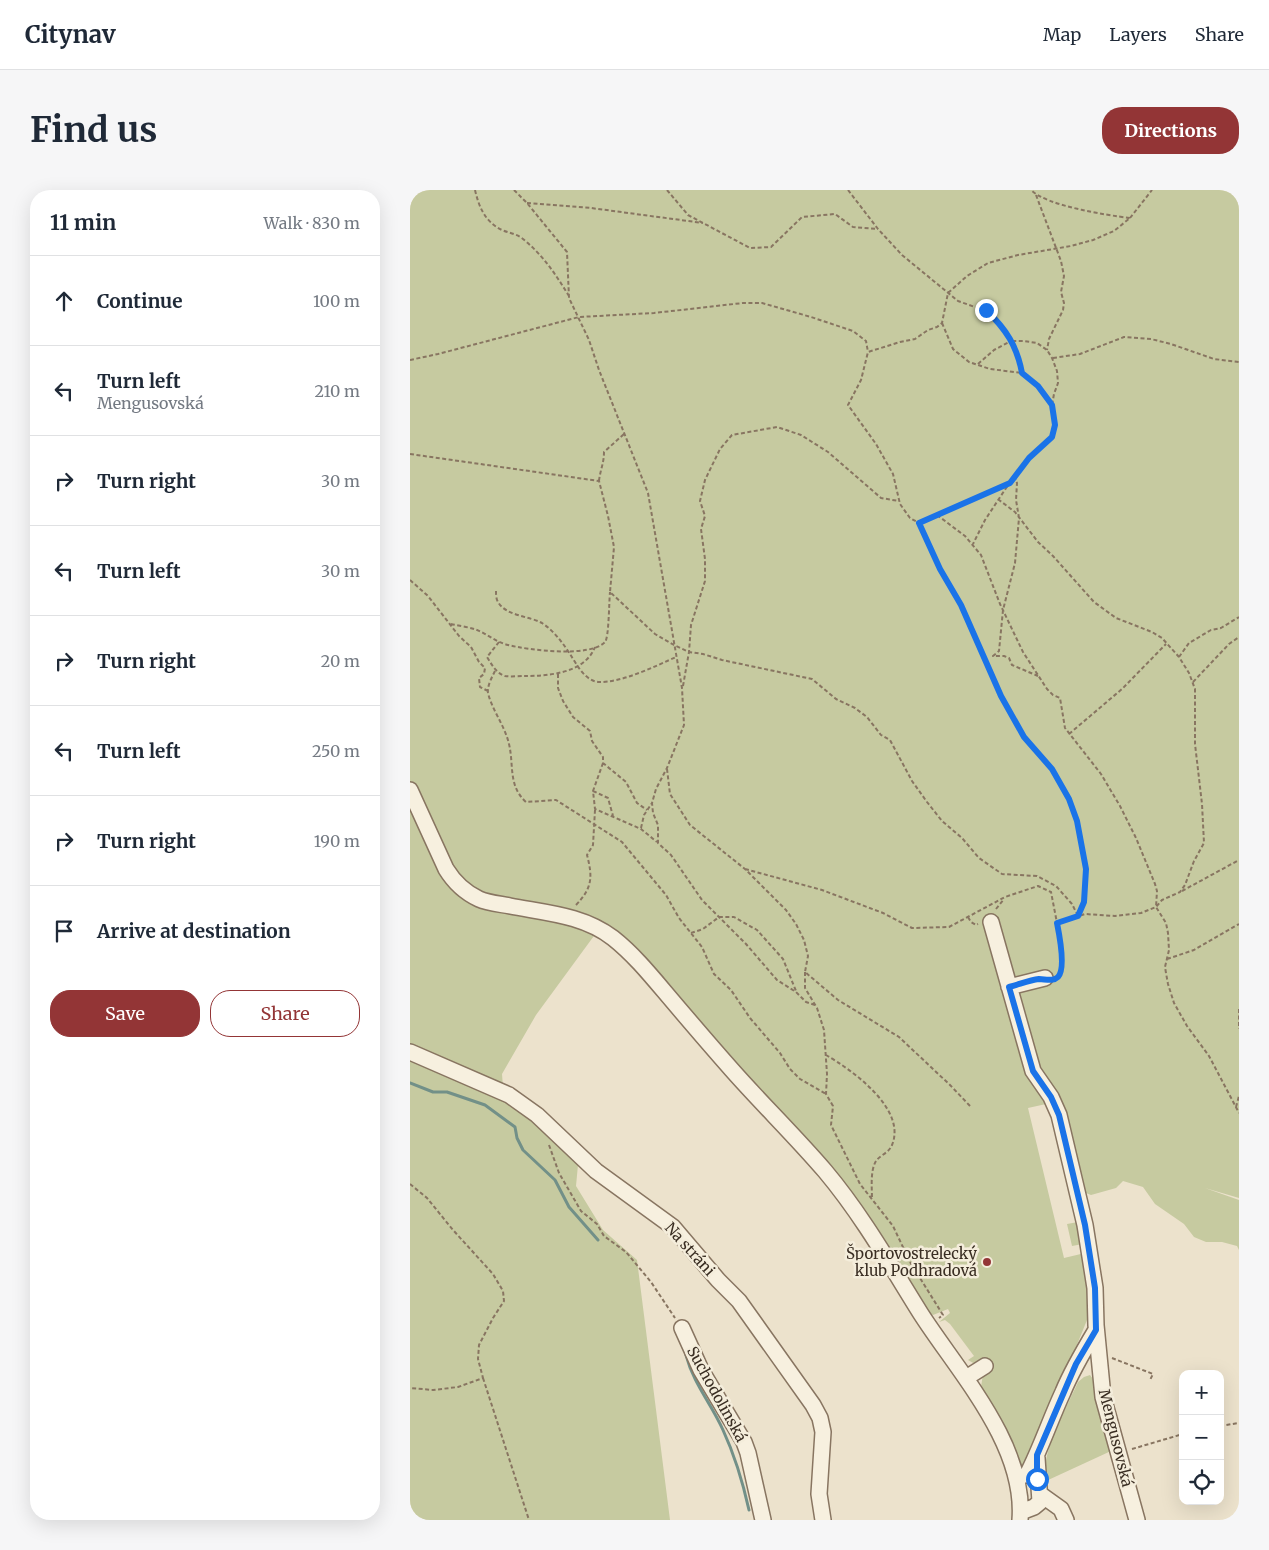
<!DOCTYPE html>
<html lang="en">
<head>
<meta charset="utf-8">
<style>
	:root { --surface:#fff; --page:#f6f6f7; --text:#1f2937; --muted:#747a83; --line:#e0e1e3; --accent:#933536 }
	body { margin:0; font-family:Merriweather,serif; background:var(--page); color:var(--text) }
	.controls { position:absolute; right:15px; bottom:15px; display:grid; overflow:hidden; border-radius:10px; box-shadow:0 5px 20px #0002 }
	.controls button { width:45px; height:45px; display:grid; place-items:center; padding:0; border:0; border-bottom:1px solid var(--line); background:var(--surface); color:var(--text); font:25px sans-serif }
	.stop { position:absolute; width:15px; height:15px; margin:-11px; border:4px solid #1a73e8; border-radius:50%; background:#fff }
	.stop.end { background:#1a73e8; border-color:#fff; box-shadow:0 1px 5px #0008 }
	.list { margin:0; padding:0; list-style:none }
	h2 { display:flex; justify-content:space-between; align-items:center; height:65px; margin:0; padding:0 20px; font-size:21px }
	h2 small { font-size:16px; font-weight:400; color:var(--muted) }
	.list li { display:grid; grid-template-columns:32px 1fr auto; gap:15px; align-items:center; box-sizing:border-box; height:90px; padding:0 20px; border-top:1px solid var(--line) }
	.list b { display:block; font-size:19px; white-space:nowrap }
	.list p { margin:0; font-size:16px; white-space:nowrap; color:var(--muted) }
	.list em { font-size:16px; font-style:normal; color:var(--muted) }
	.actions { display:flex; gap:10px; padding:15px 20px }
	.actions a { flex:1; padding:11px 0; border:1px solid var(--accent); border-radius:20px; text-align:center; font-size:18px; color:var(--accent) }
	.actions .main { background:var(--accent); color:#fff }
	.icon { flex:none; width:28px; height:28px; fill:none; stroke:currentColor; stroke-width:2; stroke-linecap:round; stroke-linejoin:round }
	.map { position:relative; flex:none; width:829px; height:1330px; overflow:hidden; border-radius:20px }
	header { display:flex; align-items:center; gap:30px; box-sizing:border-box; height:70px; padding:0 25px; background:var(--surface); border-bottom:1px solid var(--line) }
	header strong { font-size:24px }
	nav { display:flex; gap:28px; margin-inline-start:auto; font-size:18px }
	.intro { display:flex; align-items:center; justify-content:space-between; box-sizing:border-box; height:120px; padding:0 30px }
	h1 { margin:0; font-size:35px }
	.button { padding:12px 22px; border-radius:20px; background:var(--accent); color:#fff; font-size:18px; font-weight:700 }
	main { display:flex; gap:30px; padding:0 30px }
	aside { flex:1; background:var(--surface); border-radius:20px; box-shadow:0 5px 20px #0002 }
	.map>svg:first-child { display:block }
	.green { fill:#c6caa0 }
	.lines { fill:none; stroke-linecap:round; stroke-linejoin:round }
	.stream { stroke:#729088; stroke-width:3 }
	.minor-casing { stroke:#887561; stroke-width:18 }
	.path { stroke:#887561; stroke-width:2; stroke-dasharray:4 2.5; stroke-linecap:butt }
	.minor { stroke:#f7f0df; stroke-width:15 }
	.route { stroke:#1a73e8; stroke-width:6 }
	.poi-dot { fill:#933536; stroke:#f4eddb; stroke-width:2 }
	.labels { text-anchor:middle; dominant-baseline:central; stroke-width:5; stroke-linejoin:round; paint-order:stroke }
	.street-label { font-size:15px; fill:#3a2e23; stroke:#f4eddb }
	.poi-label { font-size:15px; fill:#3a2e23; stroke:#f4eddb; text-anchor:end }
</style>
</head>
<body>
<header>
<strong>Citynav</strong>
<nav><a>Map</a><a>Layers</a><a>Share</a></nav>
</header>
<div class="intro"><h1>Find us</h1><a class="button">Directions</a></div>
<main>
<aside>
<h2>11 min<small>Walk · 830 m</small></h2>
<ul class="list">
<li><svg class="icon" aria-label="ahead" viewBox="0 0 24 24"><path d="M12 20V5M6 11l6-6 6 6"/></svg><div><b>Continue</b></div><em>100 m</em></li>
<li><svg class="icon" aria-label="left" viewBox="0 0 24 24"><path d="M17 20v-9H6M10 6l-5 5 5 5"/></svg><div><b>Turn left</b><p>Mengusovská</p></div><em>210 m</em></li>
<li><svg class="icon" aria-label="right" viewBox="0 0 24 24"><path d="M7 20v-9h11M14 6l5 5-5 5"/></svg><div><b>Turn right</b></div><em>30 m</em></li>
<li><svg class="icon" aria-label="left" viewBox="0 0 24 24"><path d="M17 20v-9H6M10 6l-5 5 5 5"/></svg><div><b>Turn left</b></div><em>30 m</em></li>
<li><svg class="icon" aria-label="right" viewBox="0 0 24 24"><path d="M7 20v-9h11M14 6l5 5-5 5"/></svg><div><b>Turn right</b></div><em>20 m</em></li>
<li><svg class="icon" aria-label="left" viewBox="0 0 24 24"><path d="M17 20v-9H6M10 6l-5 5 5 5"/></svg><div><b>Turn left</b></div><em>250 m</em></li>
<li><svg class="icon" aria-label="right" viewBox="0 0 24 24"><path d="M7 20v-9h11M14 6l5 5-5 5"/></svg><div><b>Turn right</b></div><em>190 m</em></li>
<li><svg class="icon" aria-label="arrive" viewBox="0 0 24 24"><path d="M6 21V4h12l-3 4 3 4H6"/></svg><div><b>Arrive at destination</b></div></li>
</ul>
<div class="actions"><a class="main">Save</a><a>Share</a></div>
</aside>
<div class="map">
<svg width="829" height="1330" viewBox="0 0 829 1330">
	<rect width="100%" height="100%" fill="#ece2cc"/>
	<path class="green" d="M0,0H829V1008L795,998L829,1010V1060L827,1056L812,1052H796L784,1047L774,1034L745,1014L733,997L713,991L706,998L681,1005L676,1003L654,917L648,905L634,910L636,914L618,918L654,1068L675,1063L680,1118L677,1130L660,1172L650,1190L614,1278L609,1275L590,1232L571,1197L573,1184L565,1174L558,1170L564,1166L540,1134L535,1130L529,1132L540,1123L538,1119L523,1125L519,1123L473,1051L189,739L126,825L92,884L93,897L169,964L166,996L193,1040L227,1070L260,1330H0Z
		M668,1032L673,1054L662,1056L657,1034Z
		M680,1185L683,1189L685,1209L701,1261L636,1291C629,1265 657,1217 668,1192L674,1187Z"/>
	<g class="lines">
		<path class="stream" d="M0,893L23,902H37L75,915L105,937L107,948L113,960L145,990L159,1017L188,1050
			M276,1165C284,1195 301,1213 313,1240C325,1266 333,1293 339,1320"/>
		<g class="minor-casing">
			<path id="minor" d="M0,600L36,679C44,692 54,702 69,709C78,713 90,714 100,716C136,723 173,725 203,748C222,763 238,782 254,801C276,827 299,854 322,880C352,914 385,946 415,981C452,1025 481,1076 511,1124C549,1183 616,1255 610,1330
				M581,732L623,881L641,907L649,925L675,1035L685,1098L686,1135L693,1207L727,1330
				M599,797L635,788
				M0,862L99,905L127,925L186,981L263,1037L308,1090L329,1111L403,1215L410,1228L413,1242L409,1304L413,1330
				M272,1138L291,1180L334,1252L338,1263L353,1330
				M556,1188L575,1176
				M617,1285C631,1258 640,1230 653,1202C662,1180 674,1160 686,1140
				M630,1304L651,1319L656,1330
				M611,1322L624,1317L630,1312L627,1268"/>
		</g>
		<path class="path" d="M65,0C69,17 75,32 92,40C99,43 107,44 113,49C133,65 146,85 159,106
			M104,0L117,13L157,62L159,108L179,150L189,180L238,303L272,498L274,535L257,578L246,599L242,613L243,623L248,635V653L261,665L292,710L336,754L367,790L386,802L396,812L405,815
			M257,0L278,25L340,58L361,57L392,27L425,24L443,37L468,39
			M438,0L468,39L492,65L548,111L576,121L593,137L601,151H614L627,153L637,160L642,168L647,181L648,193L644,204L642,215L645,235L642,247L619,268L604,286L575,330L563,354
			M626,5L651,71L654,86L651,102L654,113L653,120L639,149L637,160
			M117,13L181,18L293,33
			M720,28L742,0
			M532,133L543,159L559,172L580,179L612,183L628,196L642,215
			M643,168L670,164L714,147L741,149L761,154L804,169L829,172
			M0,170L28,164L169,127L244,123L333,113H352L401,127L443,141L456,151L458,162
			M568,174L584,160L601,151L609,166L612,183
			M0,264L189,291L198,326L204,357L200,402L245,444L264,455L279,462L293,464L312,470L402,489L426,509L445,518L457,527L471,545L480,550L502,591L517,612L532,631L552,648L569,668L592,684L627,686L646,696L662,714L668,726L674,712L676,679L667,631L659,609L642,579L614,547L591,506L551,415L530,379L509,333
			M604,286L607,293L606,310L609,328L605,373L593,420L589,461L583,466H594L599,468L602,475L628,486
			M189,291C190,281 194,273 194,262L214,244
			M601,293L509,333L500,328L490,314L483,284L466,254L438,215L451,190L458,162L490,152L505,149L518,140L527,137L532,133L538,103L557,86L578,73L608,65L661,56L683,50L704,41L720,28C696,25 637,16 621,0
			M527,325L555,346L571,365L590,414L613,462L637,499L643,505L650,508L655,538L691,584L710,616L726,648L745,694L747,701L746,717L756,733L758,743L759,760L755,777L756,783L758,794L764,813L777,836L799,866L829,923
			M0,390L18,406L49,446L61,457L69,472L75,478L74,484L69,488L70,497L78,501
			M86,401C86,404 86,409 88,412C96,426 119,426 132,433C144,441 152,452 160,464C167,475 175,491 189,492C211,493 246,476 266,467
			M41,434C49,436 59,437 67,440C77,444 86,452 98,455C118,460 180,468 195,452C199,448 199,411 200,402
			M89,452L77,467C82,475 86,483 95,486C101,487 109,486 115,486C139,486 175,483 185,457
			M769,467L779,453L801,440L811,438L829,427
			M85,481C82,487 77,496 78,503C82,520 95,536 99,554C104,575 98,596 116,612L146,610L212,652L256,705L269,728L292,757L304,784L321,800L340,828L370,863L380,879L390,889L416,904
			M148,484V498L153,511L163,527L180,541L182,551L193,567V573L216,592L227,613L237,620
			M783,492L819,454L829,447
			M273,496L279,462L281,435L295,391V369L291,339L295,326L290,311L295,290L310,259L322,245L367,237L391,245L418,262L471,308L489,311
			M659,544L712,499L756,454
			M193,573L183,601L185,619L231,639L247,652
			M257,579L260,604L280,635L335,679L376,720L386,734L394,750L398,766L395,782L428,810L489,847L540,895L561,917
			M183,601L198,608L203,626
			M231,638L234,625L242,613
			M335,679L412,700L473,723L502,738L539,737L595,707L628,696L641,702L647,733L675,724L705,726L731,723L746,717L752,710L770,702L775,695L784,671L794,653L792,614L785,554V499L779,483L769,467L752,448L742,442L706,428L684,412L643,366L628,352L605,322L589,310
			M772,701L829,670
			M166,715C182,698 183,688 177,665L183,655L185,620
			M586,719L594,709
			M558,727L561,732L566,735L568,734
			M647,733L652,771L648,787
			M281,743L293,739L309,727H324L347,740L373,769L386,801
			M757,769L784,760L829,734
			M395,782V798L407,818L414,840L417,884L416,904L423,916L421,935L450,994L483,1036L500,1072L533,1125L529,1128
			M829,819V839
			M416,865C442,880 497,919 482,955C479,963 470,965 466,971C460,981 462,998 462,1009
			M826,917L829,906
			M139,955L149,983L171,1021L187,1034L194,1046L216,1062L241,1092L265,1128
			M0,994L17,1008L43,1040L83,1084L93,1101L94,1111L83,1128L69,1155L68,1169L73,1188L48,1197L23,1200L0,1198
			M702,1168L743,1184L740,1190
			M73,1188L119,1330
			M810,1236L829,1233
			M722,1259L773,1244"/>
		<use href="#minor" class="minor"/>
	</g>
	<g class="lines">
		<path class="route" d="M576,120C596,139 607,156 612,183L628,196L642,215L645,235L642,247L619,268L600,293L509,333L530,379L551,415L591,506L614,547L642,579L659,609L667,631L676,679L674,712L668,726L647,733C649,743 656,779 648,787C643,792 635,789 629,789C619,790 608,795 599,797L623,881L641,907L649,925L675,1035L685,1098L686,1140L666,1174L627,1265V1289"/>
	</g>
	<circle class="poi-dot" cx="577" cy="1072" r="5"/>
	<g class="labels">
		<g class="street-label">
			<text transform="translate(280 1059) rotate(48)">Na stráni</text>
			<text transform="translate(307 1204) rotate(61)">Suchodolinská</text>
			<text transform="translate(706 1248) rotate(76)">Mengusovská</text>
		</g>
		<g class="poi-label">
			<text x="567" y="1063">Športovostrelecký<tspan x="567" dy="17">klub Podhradová</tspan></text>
		</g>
	</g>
</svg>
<div class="controls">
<button>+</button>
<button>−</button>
<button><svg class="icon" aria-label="locate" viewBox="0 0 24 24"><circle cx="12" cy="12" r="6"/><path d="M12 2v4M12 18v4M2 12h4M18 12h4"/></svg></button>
</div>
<div class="stop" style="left:627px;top:1289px"></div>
<div class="stop end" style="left:576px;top:120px"></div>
</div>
</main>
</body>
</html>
